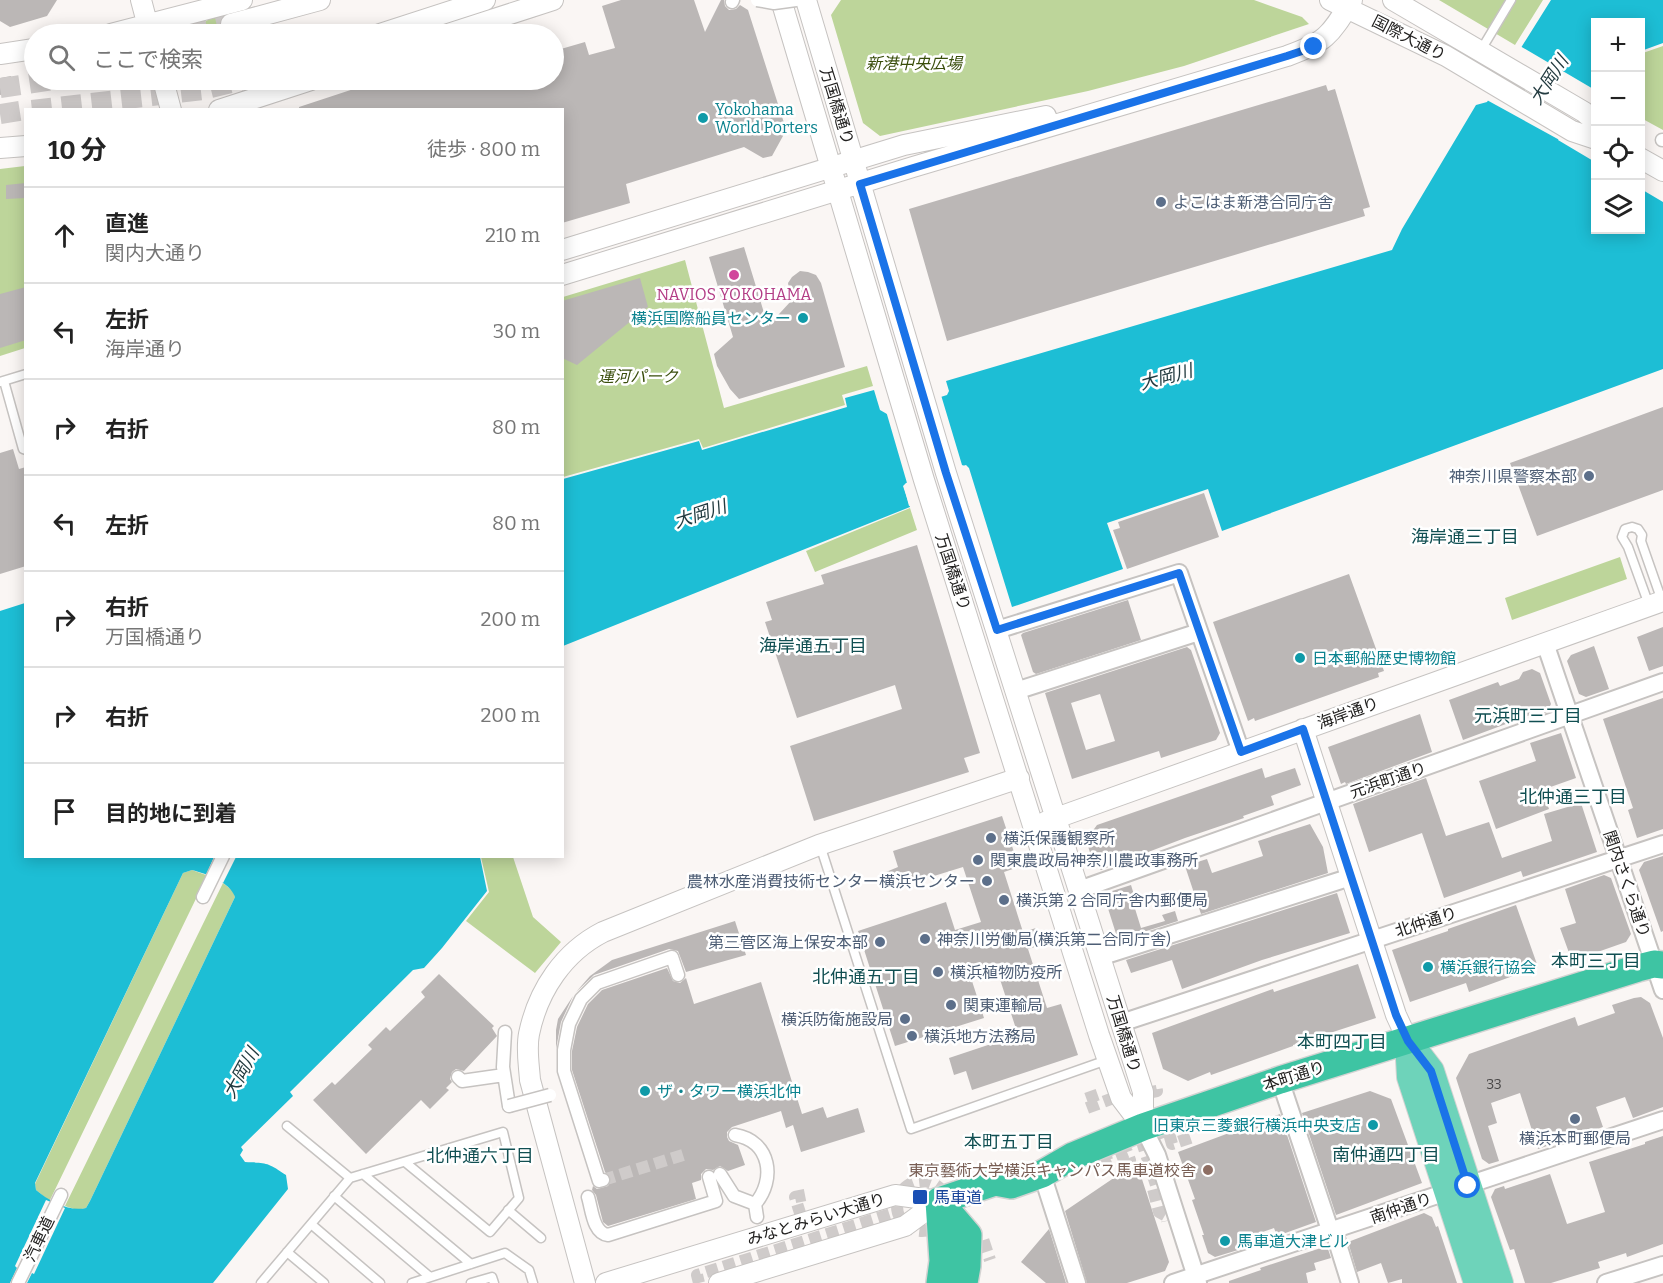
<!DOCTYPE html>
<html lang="ja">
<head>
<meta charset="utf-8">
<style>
	:root { --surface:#fff; --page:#f6f6f6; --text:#222; --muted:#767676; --line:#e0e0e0 }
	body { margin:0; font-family:Bitter,"Noto Sans JP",serif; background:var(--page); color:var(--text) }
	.controls { position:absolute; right:18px; top:18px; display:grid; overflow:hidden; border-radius:0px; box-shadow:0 3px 15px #0003 }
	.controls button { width:54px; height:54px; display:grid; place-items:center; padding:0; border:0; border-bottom:2px solid var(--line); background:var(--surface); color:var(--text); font:30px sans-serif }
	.stop { position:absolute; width:18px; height:18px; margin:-14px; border:4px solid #1a73e8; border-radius:50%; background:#fff }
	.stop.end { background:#1a73e8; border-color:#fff; box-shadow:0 2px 6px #0008 }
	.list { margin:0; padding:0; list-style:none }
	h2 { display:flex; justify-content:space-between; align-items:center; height:78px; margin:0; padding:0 24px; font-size:26px }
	h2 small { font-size:20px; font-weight:400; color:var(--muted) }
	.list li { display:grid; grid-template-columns:39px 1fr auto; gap:18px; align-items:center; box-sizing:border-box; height:96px; padding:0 24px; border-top:2px solid var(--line) }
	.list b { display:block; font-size:22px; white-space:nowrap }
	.list p { margin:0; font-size:20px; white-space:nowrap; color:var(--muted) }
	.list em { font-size:20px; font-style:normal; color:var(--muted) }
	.icon { flex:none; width:33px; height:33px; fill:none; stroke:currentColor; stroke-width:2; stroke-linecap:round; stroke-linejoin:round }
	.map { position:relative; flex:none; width:1663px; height:1283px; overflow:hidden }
	.search { position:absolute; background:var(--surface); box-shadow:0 3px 15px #0003; left:24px; top:24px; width:540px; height:66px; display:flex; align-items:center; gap:15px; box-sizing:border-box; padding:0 21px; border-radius:33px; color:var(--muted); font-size:22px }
	.panel { position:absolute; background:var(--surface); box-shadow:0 3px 15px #0003; left:24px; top:108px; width:540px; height:750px; border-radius:0px }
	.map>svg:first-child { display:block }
	.green { fill:#bdd59a }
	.water { fill:#1dbed5; fill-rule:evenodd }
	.pier { fill:#faf6f4 }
	.building { fill:#bbb7b6; fill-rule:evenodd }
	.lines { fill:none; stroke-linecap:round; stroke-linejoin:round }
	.pedestrian-tunnel { stroke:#cfcbca; stroke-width:12; stroke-dasharray:12 6; stroke-linecap:butt }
	.tertiary-tunnel { stroke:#cfcbca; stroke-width:20; stroke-dasharray:20 10; stroke-linecap:butt }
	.service-casing { stroke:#c6c3c1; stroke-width:11 }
	.pedestrian-casing { stroke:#c6c3c1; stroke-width:15 }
	.minor-casing { stroke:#c6c3c1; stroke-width:20 }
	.tertiary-casing { stroke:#c6c3c1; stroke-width:22 }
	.primary-casing { stroke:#d3d3d2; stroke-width:28 }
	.trunk-casing { stroke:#d3d3d2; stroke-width:30 }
	.service { stroke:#fff; stroke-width:8 }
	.pedestrian { stroke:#fff; stroke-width:12 }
	.minor { stroke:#fff; stroke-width:16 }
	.tertiary { stroke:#fff; stroke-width:20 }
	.primary { stroke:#6ed3ba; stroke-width:26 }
	.trunk { stroke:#3ec4a3; stroke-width:27 }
	.pedestrian-bridge-casing { stroke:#c6c3c1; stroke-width:15; stroke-linecap:butt }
	.pedestrian-bridge { stroke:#fff; stroke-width:12 }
	.route { stroke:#1a73e8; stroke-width:8 }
	.culture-dot { fill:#0f9aa8; stroke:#fff; stroke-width:2 }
	.service-dot { fill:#5c6f8a; stroke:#fff; stroke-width:2 }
	.hotel-dot { fill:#d1479c; stroke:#fff; stroke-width:2 }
	.education-dot { fill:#8d6e63; stroke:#fff; stroke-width:2 }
	.transit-dot { fill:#1a4fb4; stroke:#fff; stroke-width:2 }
	.labels { text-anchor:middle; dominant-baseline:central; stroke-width:5; stroke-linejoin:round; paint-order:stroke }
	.number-label { font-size:14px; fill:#484646 }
	.street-label { font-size:16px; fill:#222120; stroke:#fff }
	.park-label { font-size:16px; font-style:italic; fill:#394d0b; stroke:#fff }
	.culture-label { font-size:16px; fill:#0d838f; stroke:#fff; text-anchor:start }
	.service-label { font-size:16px; fill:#4e5e75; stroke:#fff; text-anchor:start }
	.hotel-label { font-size:16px; fill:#b23c85; stroke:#fff }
	.education-label { font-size:16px; fill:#785e54; stroke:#fff; text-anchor:end }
	.transit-label { font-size:16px; fill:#164399; stroke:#fff; text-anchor:start }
	.water-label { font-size:18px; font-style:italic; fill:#233b40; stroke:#fff }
	.neighbourhood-label { font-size:18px; fill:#114f52; stroke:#fff }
</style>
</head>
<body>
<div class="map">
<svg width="1663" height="1283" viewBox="0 0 1663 1283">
	<rect width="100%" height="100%" fill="#faf6f4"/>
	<path class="green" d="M841,0H1254L1302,17L1309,24L1184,66L1088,91L880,136L863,123L831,15Z
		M1439,0H1543L1515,45Z
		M219,13L224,16L217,26L229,32L227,34H200L198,26Z
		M1663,46V130L1641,118L1640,54Z
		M211,80H237L243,82L237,87L225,88L213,85Z
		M25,166V348L0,356V169Z
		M685,260L724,408L867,366L873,386L842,395L845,405L703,448L699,439L563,477V297Z
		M910,508L917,530L815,572L806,551Z
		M1620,557L1627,579L1512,620L1505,598Z
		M481,857H513L533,917L561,942L535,973L466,921L489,892Z
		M192,870L206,875V878L50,1200L47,1199L36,1190L35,1184L183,873Z
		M223,883L233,891L235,897L90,1201L86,1208L77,1210L65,1206Z"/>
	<path class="water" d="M1551,0H1663V43L1641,51L1640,22H1596L1595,89L1558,140L1595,162L1596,230H1640L1641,189L1663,202V369L1222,531L1208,489L1107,523L1123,569L1012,607L969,468L966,465L906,483L903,486L910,507L563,646V479L699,441L702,450L847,407L845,398L874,390L880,410L887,414L947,395L949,391L946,381L1392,250L1402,229L1476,105L1487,102Z
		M25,603L26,856L480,857L487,891L442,948L424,968L413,970L290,1092L293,1096L241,1147L243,1150L240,1155L245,1162C267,1163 267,1162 286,1175L288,1189L213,1283H0V611ZM192,870C207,874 230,882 235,897L90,1201L86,1208C69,1212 49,1201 36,1190L35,1183L183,873Z"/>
	<path class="pier" d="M1520,46L1595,90L1588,104L1562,139L1566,141L1565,143L1485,99Z
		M943,393L941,395L962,465L967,467L972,484L971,485L965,469L908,485L912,505L909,506L904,487L907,483L886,411L882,410L879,402L883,408L887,411Z
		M214,857H236L223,883L206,875Z
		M46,1200L65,1208L34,1274L32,1273L27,1283H10L17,1268L15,1266Z"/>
	<path class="building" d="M0,0H57L47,16L10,27L0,21Z
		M621,0H694L705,32L721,0H724L725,6L729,10L736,9L740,5L748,10L785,126L783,136L772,156L763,158L744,147L626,184L630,203L562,223V110H299V107L381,80H554V51L585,42L589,55L615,48L602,6Z
		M11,76L14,92L0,95V78Z
		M1326,85L1328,91L1335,89L1370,207L1363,209L1365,216L947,341L909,209Z
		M26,183V198L6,199V185Z
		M744,247L768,326L791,301L788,283L792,277L800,271L808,272L816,275L821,283L845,367L739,399L730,389L717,366L714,354L733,337L709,257Z
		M640,278L648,307L577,365L562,358V301Z
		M26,287V340L0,348V294Z
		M1663,407V490L1537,536L1510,463Z
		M13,449L19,469L26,467V566L0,574V453Z
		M1204,493L1219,537L1127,569L1113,530L1120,528L1118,522Z
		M917,545L980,753L964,758L969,772L814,821L790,746L902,709L895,685L797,718L765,622L772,620L766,602L824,584L821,575Z
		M1349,574L1384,671L1378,673L1379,677L1255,721L1254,718L1248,721L1213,622Z
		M1128,600L1141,640L1036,674L1033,672L1021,635L1023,633Z
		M1663,627V666L1649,671L1637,637Z
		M1594,646L1609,689L1586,697L1579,694L1567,661L1571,655Z
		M1187,647L1191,650L1220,733L1216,740L1161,758L1159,751L1072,779L1045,693ZM1100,694L1115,741L1086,750L1071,703Z
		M1532,669L1540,673L1551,704L1547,712L1534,717L1533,714L1463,740L1449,700L1498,682L1500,686L1519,679L1523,672Z
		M1663,698V829L1637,838L1628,810L1633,808L1603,719Z
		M1420,714L1432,752L1346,784L1345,782L1341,784L1328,747Z
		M1561,733L1576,778L1542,790L1549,809L1496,829L1479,781L1536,761L1530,743Z
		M1262,768L1265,778L1295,768L1301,785L1271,796L1274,805L1243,816L1244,818L1185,838L1101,870L1094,865L1086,840L1097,825Z
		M1426,778L1446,836L1489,822L1502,858L1552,841L1544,814L1581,803L1597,852L1523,877L1521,871L1444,898L1422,833L1369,852L1353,804Z
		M1002,816L1019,867L1004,872L1023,932L1036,928L1042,945L1028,949L1047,1008L1061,1004L1078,1055L972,1090L966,1071L954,1075L949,1058L1018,1035L997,970L971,978L984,1018L895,1046L858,931L946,902L955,930L981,922L963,867L892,889L886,872L898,867L893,851Z
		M1310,824L1323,847L1328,873L1201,914L1185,866L1207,859L1212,873L1263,856L1258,841Z
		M1663,856V931L1661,932L1639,870L1644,862Z
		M1604,875L1611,878L1631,934L1626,942L1572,961L1560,928L1576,923L1565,889Z
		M1131,885L1135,898L1132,899L1141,928L1165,921L1162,915L1175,911L1178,921L1118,940L1105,899L1109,892Z
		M1337,893L1350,933L1262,960L1182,989L1172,960L1131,973L1126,960Z
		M1516,905L1538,967L1469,992L1466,983L1410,1002L1392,950L1448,931V929Z
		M735,921L746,955L686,972L678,951L669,949L594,975L576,992L590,976L612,960Z
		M1358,964L1376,1018L1293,1045V1046L1211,1075L1210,1072L1188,1081L1163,1069L1152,1033L1273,989L1274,992Z
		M667,968L673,981L680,983L686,978L694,1004L761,982L802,1114L823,1107L827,1118L858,1108L865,1132L801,1152L793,1125L786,1128L781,1111L732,1127L727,1132V1137L729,1141L738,1145L745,1165L728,1171L720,1166L713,1170L706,1169L701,1174V1180L692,1183L696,1199L608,1226L603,1222L596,1195L592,1190L593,1186L597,1189L608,1186L611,1179L605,1172L572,1070V1051L577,1027L588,1004L602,990Z
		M439,974L494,1026L492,1028L497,1036L464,1071L456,1069L452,1072L450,1079L452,1082L446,1088L449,1090L430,1109L421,1100L366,1154L313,1100L332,1082L335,1085L372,1049L368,1045L386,1027L390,1031L425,997L421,992Z
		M573,996L561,1022L556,1049V1065V1030L558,1019Z
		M1641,997L1650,1003L1663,1038V1107L1633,1118L1625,1097L1596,1107L1603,1127L1538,1149L1520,1093L1491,1103L1497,1123L1488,1126L1499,1161L1489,1164L1482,1159L1456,1078L1469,1054L1575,1017L1578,1026L1615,1013L1612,1005L1634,998Z
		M1370,1091L1391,1099L1422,1183L1336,1215L1302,1113Z
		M1280,1114L1316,1222L1277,1236L1274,1228L1245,1238L1248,1247L1215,1257L1208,1253L1202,1235H1204L1192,1200L1195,1199L1178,1152Z
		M1663,1136V1244L1627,1257L1626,1253L1598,1262L1600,1268L1551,1283H1525L1514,1249L1510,1250L1506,1239L1491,1197L1495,1189L1504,1186L1505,1189L1550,1174L1567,1224L1605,1212L1589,1162L1645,1144V1142Z
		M1130,1167L1139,1170L1169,1262L1165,1271L1127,1283H1087L1065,1211Z
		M1424,1213L1432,1217L1436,1227L1438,1226L1457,1283H1402V1279L1388,1283L1381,1263L1357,1272L1348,1242Z
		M1049,1229L1066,1283H1046L1021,1262Z
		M1327,1246L1331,1258L1314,1263L1316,1270L1306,1273L1308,1283H1229V1281L1261,1270L1260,1268Z"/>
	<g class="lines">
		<path class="pedestrian-tunnel" d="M1090,1091L1095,1105
			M1147,1093L1157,1091L1156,1085
			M1087,1108L1119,1096L1121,1103
			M1155,1135L1168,1130L1172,1144L1196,1136
			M1141,1139L1156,1185L1153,1189L1159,1212L1166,1216L1167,1221
			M1105,1152L1107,1160L1127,1152L1130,1160L1123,1164
			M603,1180L683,1155
			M897 1206a25 25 0 1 1 50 0a25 25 0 1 1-50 0Z
			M805,1195L795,1197L805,1229
			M967,1244L983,1239L990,1260
			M699,1283L697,1275L897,1212"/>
		<path class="tertiary-tunnel" d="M188,34L231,24
			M0,88L54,80
			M32,110L203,90L243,80
			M0,114L26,110"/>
		<g class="service-casing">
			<path id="service" d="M1481,50L1511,0
				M4,381L23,449L26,450
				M0,382L26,374
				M1649,605L1628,547L1622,537L1625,529L1632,527L1638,529L1642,535L1641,541L1662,601
				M820,845L911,1129L1107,1060
				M287,1126L350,1178L503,1132L519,1198L490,1232L405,1162
				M363,1174L471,1264
				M334,1196L430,1277
				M508,1210L541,1238
				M311,1224L380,1283
				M287,1252L324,1283
				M261,1283L350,1178
				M412,1283L505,1253L529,1270L533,1283
				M471,1283L492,1277L494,1283"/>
		</g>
		<g class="pedestrian-casing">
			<path id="pedestrian" d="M732,2L733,0
				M1662,140H1663
				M203,897L223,856
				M505,1032L503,1067L509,1106
				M458,1077L462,1081L504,1075
				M735,1135C771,1141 776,1180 755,1204
				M720,1174L734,1196L755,1204L757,1217
				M603,1180L599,1181L564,1071V1050L569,1024L581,999L597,983L672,957L678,975
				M588,1197C592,1210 593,1233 608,1235L716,1201L709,1177
				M18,1283L61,1195"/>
		</g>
		<g class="minor-casing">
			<path id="minor" d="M997,630L1179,573L1241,752
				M1545,643L1663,990
				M1016,691L1199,632
				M1079,890L1663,682
				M1100,957L1351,877
				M1121,1023L1663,844
				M1280,1080L1328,1224L1336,1238L1350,1283
				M1143,1127L1157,1155L1198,1283
				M1042,1174L1077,1283
				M1173,1283L1663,1120
				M1606,1283L1663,1265"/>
		</g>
		<g class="tertiary-casing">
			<path id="tertiary" d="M141,0L150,34
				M781,0L924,480L1099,1035L1121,1098L1143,1127
				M806,0L946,473L1143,1092V1127
				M1330,0L1446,56L1572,131L1596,139
				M1393,0L1584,112L1596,122
				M231,24L320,0
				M111,34L242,0
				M380,34L485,0
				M448,34L553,0
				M0,54L34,49
				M163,80L171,110
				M219,110L311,80
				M0,148L26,146
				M1640,158L1663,171
				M562,250L904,145L1046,116
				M562,275L913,167L1287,56C1327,42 1330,35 1352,0
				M1303,729L1396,1015L1408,1041
				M1045,822L1663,601
				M585,1283L530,1080C529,1065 526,1049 529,1034C538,990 564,952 603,932L819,845L1019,778
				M606,1283L895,1195L939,1201
				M719,1283L905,1226L939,1201"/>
		</g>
		<g class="primary-casing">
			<path id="primary" d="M1408,1041L1431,1071L1500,1283
				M1408,1041L1410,1077L1477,1283"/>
		</g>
		<g class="trunk-casing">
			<path id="trunk" d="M939,1201L995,1182L1011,1185L1042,1174L1073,1156L1143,1127L1280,1080L1638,968L1654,964L1663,965
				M939,1201L968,1235L967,1266L964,1283
				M939,1201L943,1261L940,1283"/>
		</g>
		<use href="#service" class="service"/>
		<use href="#pedestrian" class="pedestrian"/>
		<use href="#minor" class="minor"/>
		<use href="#tertiary" class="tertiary"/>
		<use href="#primary" class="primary"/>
		<use href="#trunk" class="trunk"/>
		<g class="pedestrian-bridge-casing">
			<path id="pedestrian-bridge" d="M757,0L774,3L796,0
				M509,1106L550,1095"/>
		</g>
		<use href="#pedestrian-bridge" class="pedestrian-bridge"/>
	</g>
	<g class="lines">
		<path class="route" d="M1314,47L1287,56L860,184L946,473L997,630L1179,573L1241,752L1303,729L1396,1015L1408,1041L1431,1071L1468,1186"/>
	</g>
	<g class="culture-dot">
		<circle cx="703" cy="118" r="6"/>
		<circle cx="803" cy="318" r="6"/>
		<circle cx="1300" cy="658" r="6"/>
		<circle cx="1428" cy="967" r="6"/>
		<circle cx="645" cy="1091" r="6"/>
		<circle cx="1373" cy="1125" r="6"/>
		<circle cx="1225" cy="1241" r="6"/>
	</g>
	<g class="service-dot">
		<circle cx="1161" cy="202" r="6"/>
		<circle cx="1589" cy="476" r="6"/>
		<circle cx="991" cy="838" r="6"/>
		<circle cx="978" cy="860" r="6"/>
		<circle cx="987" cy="881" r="6"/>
		<circle cx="1004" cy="900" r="6"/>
		<circle cx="925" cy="939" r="6"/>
		<circle cx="880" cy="942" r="6"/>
		<circle cx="938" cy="972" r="6"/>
		<circle cx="951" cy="1005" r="6"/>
		<circle cx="905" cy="1019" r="6"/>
		<circle cx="912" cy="1036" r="6"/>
		<circle cx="1575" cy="1119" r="6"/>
	</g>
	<circle class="hotel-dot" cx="734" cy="275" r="6"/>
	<circle class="education-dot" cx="1208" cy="1170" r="6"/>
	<rect class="transit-dot" x="912" y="1189" width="16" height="16" rx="3"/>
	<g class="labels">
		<g class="number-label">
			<text x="1494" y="1084">33</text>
		</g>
		<g class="street-label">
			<text transform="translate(1409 38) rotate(27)">国際大通り</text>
			<text transform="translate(837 106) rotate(73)">万国橋通り</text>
			<text transform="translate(953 572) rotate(72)">万国橋通り</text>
			<text transform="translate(1348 713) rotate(-20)">海岸通り</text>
			<text transform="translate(1388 780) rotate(-19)">元浜町通り</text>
			<text transform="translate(1627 884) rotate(71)">関内さくら通り</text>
			<text transform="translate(1426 922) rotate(-18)">北仲通り</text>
			<text transform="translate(1124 1034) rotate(73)">万国橋通り</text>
			<text transform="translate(1294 1076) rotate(-18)">本町通り</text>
			<text transform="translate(1401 1208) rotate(-19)">南仲通り</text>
			<text transform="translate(816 1219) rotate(-17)">みなとみらい大通り</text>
			<text transform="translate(39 1239) rotate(-64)">汽車道</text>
		</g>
		<g class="park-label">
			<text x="914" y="63">新港中央広場</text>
			<text x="638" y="376">運河パーク</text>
		</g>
		<g class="culture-label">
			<text x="715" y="109">Yokohama<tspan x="715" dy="18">World Porters</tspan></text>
			<text x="791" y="318" text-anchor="end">横浜国際船員センター</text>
			<text x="1312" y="658">日本郵船歴史博物館</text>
			<text x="1440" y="967">横浜銀行協会</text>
			<text x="657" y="1091">ザ・タワー横浜北仲</text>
			<text x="1361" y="1125" text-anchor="end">旧東京三菱銀行横浜中央支店</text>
			<text x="1237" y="1241">馬車道大津ビル</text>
		</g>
		<g class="service-label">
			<text x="1173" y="202">よこはま新港合同庁舎</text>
			<text x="1577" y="476" text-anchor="end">神奈川県警察本部</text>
			<text x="1003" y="838">横浜保護観察所</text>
			<text x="990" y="860">関東農政局神奈川農政事務所</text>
			<text x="975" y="881" text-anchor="end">農林水産消費技術センター横浜センター</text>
			<text x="1016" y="900">横浜第２合同庁舎内郵便局</text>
			<text x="937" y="939">神奈川労働局(横浜第二合同庁舎)</text>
			<text x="868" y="942" text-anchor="end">第三管区海上保安本部</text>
			<text x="950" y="972">横浜植物防疫所</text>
			<text x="963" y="1005">関東運輸局</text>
			<text x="893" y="1019" text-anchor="end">横浜防衛施設局</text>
			<text x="924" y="1036">横浜地方法務局</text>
			<text x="1575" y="1138" text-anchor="middle">横浜本町郵便局</text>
		</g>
		<g class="hotel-label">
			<text x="734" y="294">NAVIOS YOKOHAMA</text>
		</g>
		<g class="education-label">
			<text x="1196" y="1170">東京藝術大学横浜キャンパス馬車道校舎</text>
		</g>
		<g class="transit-label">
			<text x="934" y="1197">馬車道</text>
		</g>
		<g class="water-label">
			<text transform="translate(1549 80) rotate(-57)">大岡川</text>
			<text transform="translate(1166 377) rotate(-15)">大岡川</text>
			<text transform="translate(700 514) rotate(-18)">大岡川</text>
			<text transform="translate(241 1073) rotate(-61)">大岡川</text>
		</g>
		<g class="neighbourhood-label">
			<text x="1465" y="537">海岸通三丁目</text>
			<text x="813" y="646">海岸通五丁目</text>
			<text x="1528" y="716">元浜町三丁目</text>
			<text x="1573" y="797">北仲通三丁目</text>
			<text x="1596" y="961">本町三丁目</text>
			<text x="866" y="977">北仲通五丁目</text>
			<text x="1342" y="1042">本町四丁目</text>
			<text x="1009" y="1142">本町五丁目</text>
			<text x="1386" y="1155">南仲通四丁目</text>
			<text x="480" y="1156">北仲通六丁目</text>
		</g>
	</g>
</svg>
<div class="controls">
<button>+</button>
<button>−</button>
<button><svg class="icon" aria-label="locate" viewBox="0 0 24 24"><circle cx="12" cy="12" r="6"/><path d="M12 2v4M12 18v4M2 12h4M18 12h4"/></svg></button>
<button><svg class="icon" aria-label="layers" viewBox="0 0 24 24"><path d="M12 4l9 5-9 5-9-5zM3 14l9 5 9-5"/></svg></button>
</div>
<div class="stop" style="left:1468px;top:1186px"></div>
<div class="stop end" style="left:1314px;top:47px"></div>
<div class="search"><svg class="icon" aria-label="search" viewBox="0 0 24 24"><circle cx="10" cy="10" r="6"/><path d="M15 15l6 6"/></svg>ここで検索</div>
<section class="panel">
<h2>10 分<small>徒歩 · 800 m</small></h2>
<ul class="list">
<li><svg class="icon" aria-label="ahead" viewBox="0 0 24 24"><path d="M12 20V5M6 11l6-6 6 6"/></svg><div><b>直進</b><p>関内大通り</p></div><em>210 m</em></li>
<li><svg class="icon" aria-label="left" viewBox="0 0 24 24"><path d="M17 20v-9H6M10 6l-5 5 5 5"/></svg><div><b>左折</b><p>海岸通り</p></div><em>30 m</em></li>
<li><svg class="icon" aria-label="right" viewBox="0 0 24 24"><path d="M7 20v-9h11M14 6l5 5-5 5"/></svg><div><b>右折</b></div><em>80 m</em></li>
<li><svg class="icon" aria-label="left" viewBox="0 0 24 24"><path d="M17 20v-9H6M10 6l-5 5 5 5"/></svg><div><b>左折</b></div><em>80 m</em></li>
<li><svg class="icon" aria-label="right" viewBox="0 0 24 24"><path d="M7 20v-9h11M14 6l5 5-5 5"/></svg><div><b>右折</b><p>万国橋通り</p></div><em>200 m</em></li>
<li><svg class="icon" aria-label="right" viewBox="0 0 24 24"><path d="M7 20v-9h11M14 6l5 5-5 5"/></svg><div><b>右折</b></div><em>200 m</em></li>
<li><svg class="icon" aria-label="arrive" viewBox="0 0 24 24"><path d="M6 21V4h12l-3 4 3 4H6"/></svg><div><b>目的地に到着</b></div></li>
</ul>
</section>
</div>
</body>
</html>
